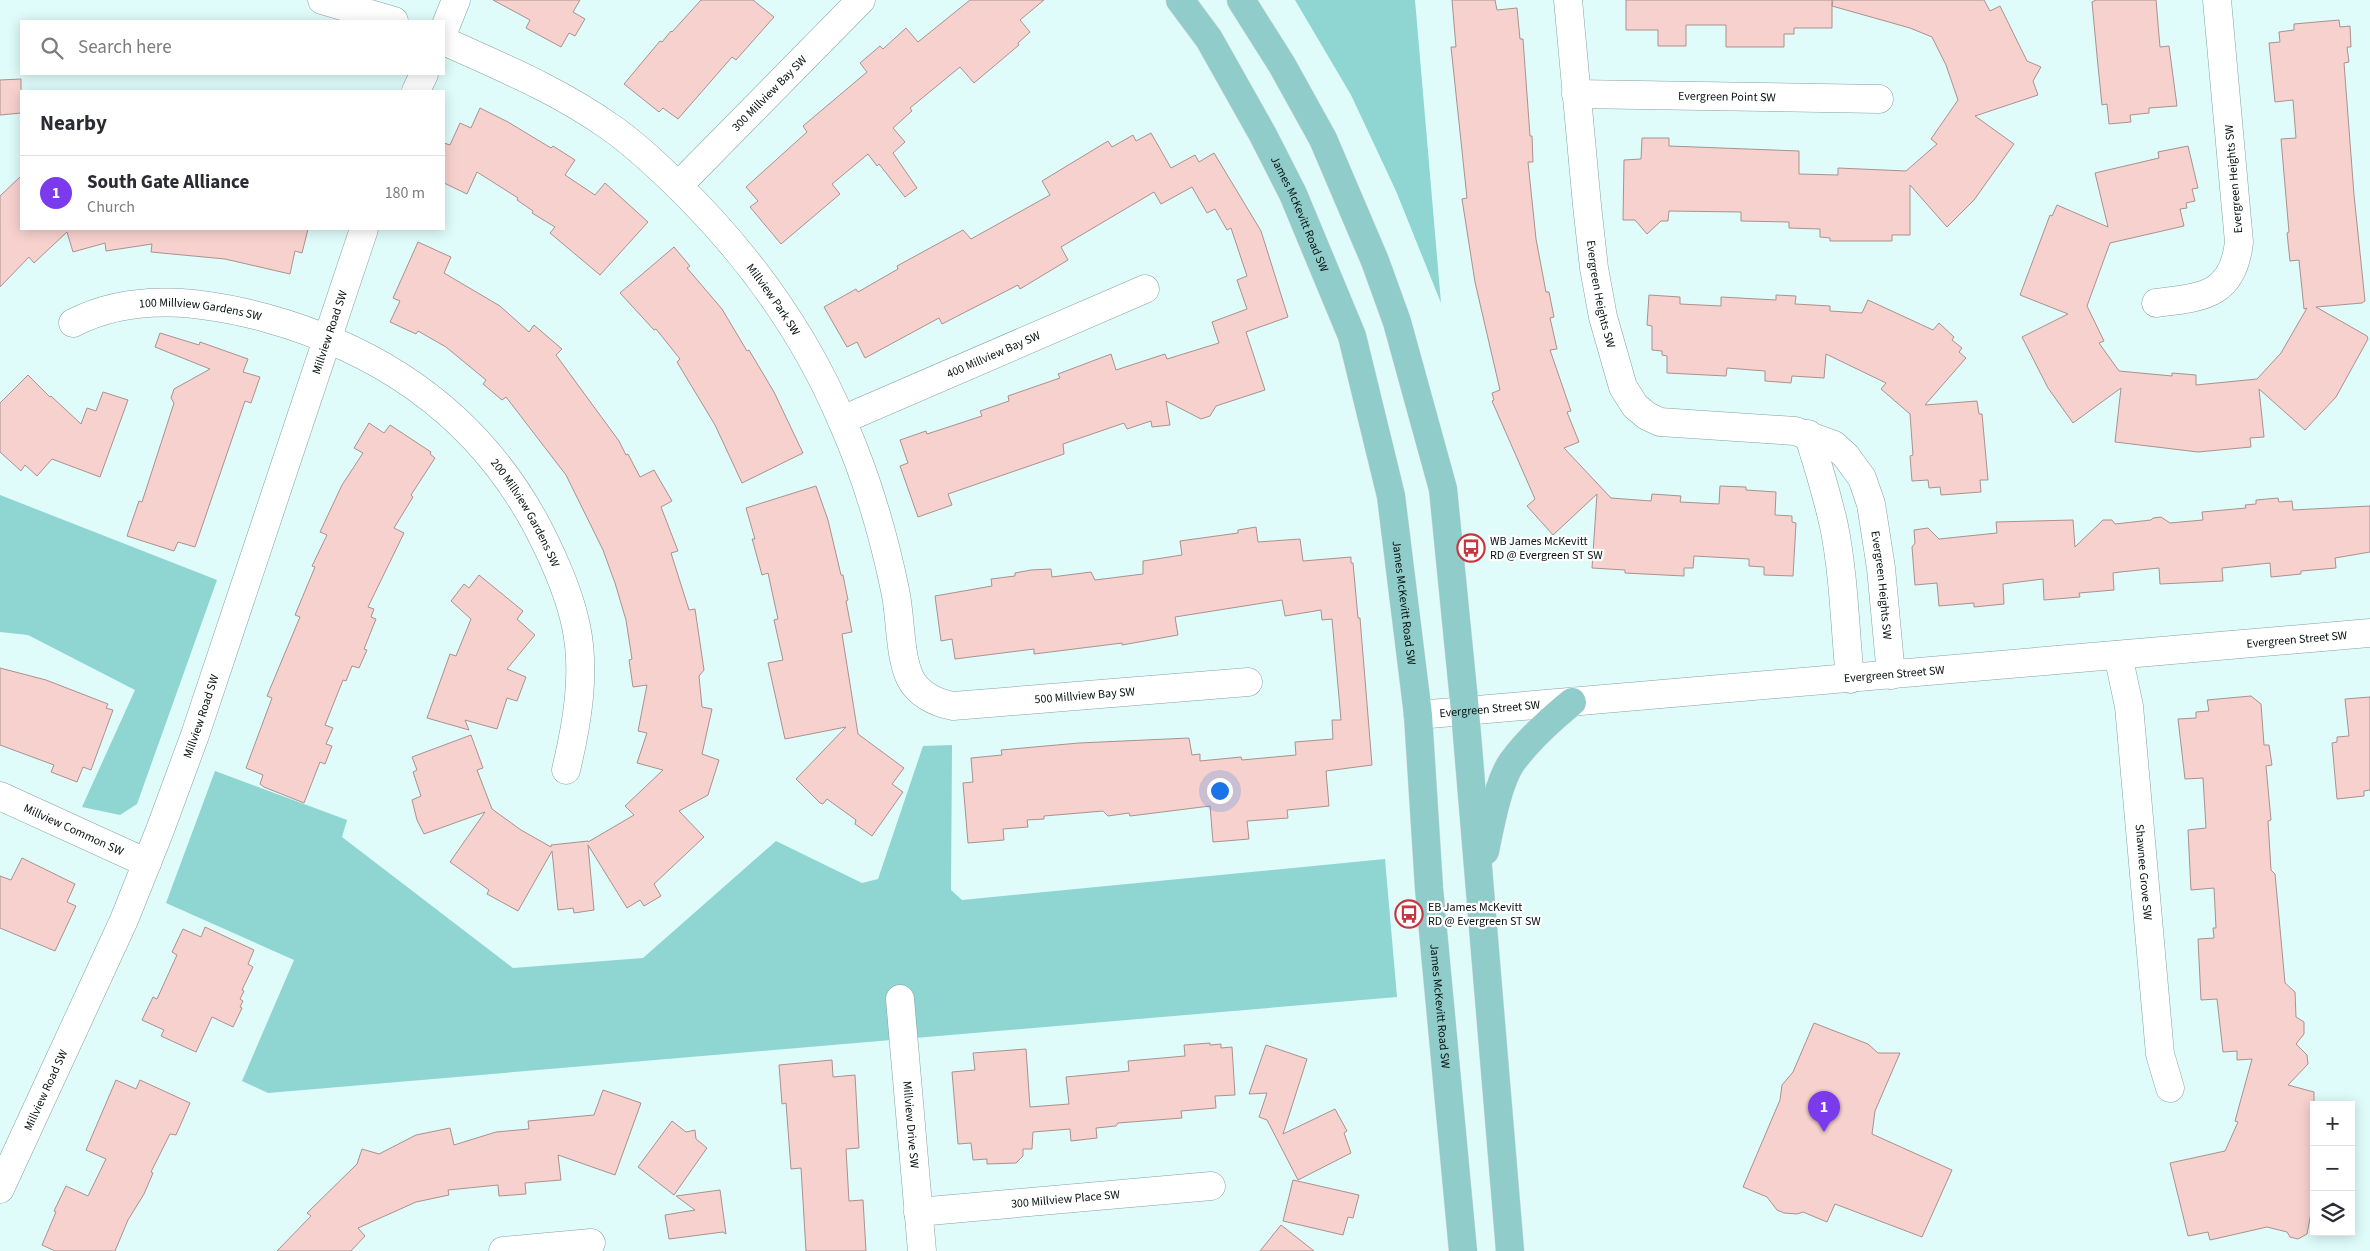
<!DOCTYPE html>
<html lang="en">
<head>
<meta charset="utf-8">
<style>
	:root { --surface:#fff; --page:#f7f7f7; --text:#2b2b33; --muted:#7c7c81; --line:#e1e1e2; --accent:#7c3aed }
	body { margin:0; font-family:"Source Sans 3",sans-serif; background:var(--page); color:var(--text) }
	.controls { position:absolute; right:15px; bottom:15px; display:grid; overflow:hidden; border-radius:0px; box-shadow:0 2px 12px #0003 }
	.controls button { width:45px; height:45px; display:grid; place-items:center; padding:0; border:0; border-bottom:1px solid var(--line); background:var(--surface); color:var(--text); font:25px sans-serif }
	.you { position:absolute; left:1219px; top:790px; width:18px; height:18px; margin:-12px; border:4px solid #fff; border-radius:50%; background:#1a73e8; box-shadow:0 0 0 8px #1a73e833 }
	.badge { display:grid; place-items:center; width:32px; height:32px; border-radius:50%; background:var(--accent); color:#fff; font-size:16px; font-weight:700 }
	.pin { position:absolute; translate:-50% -41px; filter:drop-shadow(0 1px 2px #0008) }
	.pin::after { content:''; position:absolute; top:26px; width:18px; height:15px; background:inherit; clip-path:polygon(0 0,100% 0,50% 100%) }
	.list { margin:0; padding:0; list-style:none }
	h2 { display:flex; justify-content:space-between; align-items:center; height:65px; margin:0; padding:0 20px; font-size:21px }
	h2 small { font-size:16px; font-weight:400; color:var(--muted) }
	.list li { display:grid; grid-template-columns:32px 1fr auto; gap:15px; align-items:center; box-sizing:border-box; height:75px; padding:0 20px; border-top:1px solid var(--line) }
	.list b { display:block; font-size:19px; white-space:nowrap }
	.list p { margin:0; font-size:16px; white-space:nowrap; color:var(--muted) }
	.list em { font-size:16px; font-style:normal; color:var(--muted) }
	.icon { flex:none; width:28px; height:28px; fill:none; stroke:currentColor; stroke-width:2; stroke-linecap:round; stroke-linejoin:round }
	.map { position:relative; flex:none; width:2370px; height:1251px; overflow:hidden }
	.search { position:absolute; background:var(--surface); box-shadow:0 2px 12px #0003; left:20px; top:20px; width:425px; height:55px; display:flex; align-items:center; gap:12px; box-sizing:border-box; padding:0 18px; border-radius:0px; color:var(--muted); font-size:19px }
	.panel { position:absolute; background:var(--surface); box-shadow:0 2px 12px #0003; left:20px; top:90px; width:425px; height:140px; border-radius:0px }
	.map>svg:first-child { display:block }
	.green { fill:#8fd5d2 }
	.building { fill:#f7d1ce; stroke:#ab918f }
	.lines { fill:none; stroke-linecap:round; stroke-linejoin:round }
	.minor-casing { stroke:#86a1a0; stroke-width:29 }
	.major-casing { stroke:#dcdedd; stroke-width:29 }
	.minor { stroke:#fff; stroke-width:28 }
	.major { stroke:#8fccca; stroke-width:28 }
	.labels { text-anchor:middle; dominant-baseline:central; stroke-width:4.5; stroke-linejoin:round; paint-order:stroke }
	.street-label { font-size:12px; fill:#06100f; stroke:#fff }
	.poi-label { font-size:12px; fill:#06100f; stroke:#fff; text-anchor:start }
</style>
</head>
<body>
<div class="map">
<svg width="2370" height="1251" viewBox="0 0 2370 1251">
	<rect width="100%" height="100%" fill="#dffcfa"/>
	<path class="green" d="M1295,0H1415L1441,303L1396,191L1351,95Z
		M0,495L217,580L137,804L120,815L82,807L135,690L28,635L0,632Z
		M952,745L951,890L962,900L1385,859L1397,997L268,1093L242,1081L294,960L166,903L215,771L347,820L342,837L513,968L643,958L776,841L862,883L878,879L923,746Z"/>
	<path class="building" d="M493,0H580L573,12L585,19L575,36L569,33L561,47L526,28L530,20Z
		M701,0H753L774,17L736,60L732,57L678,119L663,108L659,112L624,84L660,41L662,42L671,31L672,32Z
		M970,0H1044L1020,20L1030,32L1018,43L1019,45L974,83L960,67L910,108L912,111L893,128L905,142L893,153L917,188L905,197L879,164L877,166L868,154L832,184L840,194L781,244L750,207L758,201L746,187L807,132L803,126L867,72L860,63L880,46L883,49L906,28L918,42Z
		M1452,0H1495L1497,10L1517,8L1520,39H1523L1530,136H1532L1533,162H1528L1536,239L1546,292H1549L1554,317L1550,318L1557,349L1550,350L1571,411L1567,412L1579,442L1564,448L1611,498L1651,501L1652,494L1681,496L1680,502L1719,504L1720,486L1746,487V490L1776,492L1775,515L1792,516V522L1796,523L1793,576L1764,575V567L1749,566V559L1694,556L1693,568H1684V576L1625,573V570L1592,568L1597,494L1553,535L1527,506L1535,499L1492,401L1494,400L1492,393L1500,390L1475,282L1462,199L1467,198L1451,47H1456Z
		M1626,0H1832V28H1794V34H1784V47H1726V25H1686V46H1658V30H1626Z
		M1833,0H1984L1990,11L2000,6L2027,61L2041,67L2033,81L2038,95L1975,116L2014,144L1974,200L1947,227L1910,185V235H1892V241H1830V238L1820,237V229L1789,228V222L1741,221V212L1669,211L1668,221H1661L1647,234L1635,220H1623L1624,160L1641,159L1642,138H1669V146L1799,151V174L1838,175V168L1906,171L1937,144L1931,139L1958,100L1946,65L1932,37L1910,28L1832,6Z
		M2096,0H2156L2160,47L2169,46L2177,106L2149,108V113L2130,115L2131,122L2109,124L2107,104L2102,105L2098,66L2092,2Z
		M2339,20L2340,27L2350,26L2351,47H2347L2349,62L2344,63L2354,195L2365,301L2362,303L2316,307L2367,336L2368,339L2336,397L2305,430L2259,389L2264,437L2250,438L2251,447L2198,452L2115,442L2121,388L2073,423L2048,388L2022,337L2068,314L2020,295L2050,215L2052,216L2057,205L2108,227L2095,173L2159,158L2158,152L2188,146L2198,188L2192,189L2195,201L2186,203L2187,208L2180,209L2184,226L2110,243L2087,306L2104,341L2099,343L2119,371L2172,376V373L2196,375V385L2257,379L2281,353L2307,308L2304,309L2299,260L2290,261L2287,233L2289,232L2281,139L2296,138L2293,100L2275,102L2269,43L2280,42L2279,32L2294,30V24Z
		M21,79V113L0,115V80Z
		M480,108L508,122L551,148L553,146L575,160L565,175L595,195L605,183L648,222L600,275L550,233L555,227L532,213L533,211L517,200L518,198L477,172L467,194L444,183V143L450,145L460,123L471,128Z
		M1151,133L1171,168L1195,155L1199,162L1214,153L1261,231L1288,317L1246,332L1265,390L1216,406L1210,416L1201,419L1166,401L1170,425L1152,427L1151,421L1127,429L1124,423L1063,444L1064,454L948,494L952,505L918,517L900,466L908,463L900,440L926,431L927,434L982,416L980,411L1009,401L1008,396L1060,378L1058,374L1111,354L1116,370L1165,354L1167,359L1219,343L1212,322L1247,309L1237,280L1247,276L1231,228L1227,230L1215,209L1207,213L1192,187L1161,204L1154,192L1061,247L1068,260L1020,289L1018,285L942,324L939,318L865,358L857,342L847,347L824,307L856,289L858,292L898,269L897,266L963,230L971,239L1050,195L1042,181L1108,141L1112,147L1133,135L1136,141Z
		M21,176V229H308L302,253L295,251L290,274L225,259L151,252L152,244L106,251L105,243L73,252L67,232L34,263L29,257L0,287V196Z
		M418,242L451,257L444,273L500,306L529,332L534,325L562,349L556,355L619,441L626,455L628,454L640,477L654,470L672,501L661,507L678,551L671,553L689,610L695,609L704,670L699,676L702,707L712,709L702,754L719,760L708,795L679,811L704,837L654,884L661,896L644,906L640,900L627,908L588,845L594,910L574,913L573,908L558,910L552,851L518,911L487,894L489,890L450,862L485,812L424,834L417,820L412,800L421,796L413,772L417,770L412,757L471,735L483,768L477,770L492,809L521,830L551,847V845L588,841V842L634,815L625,806L663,770L637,763L647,733L638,731L647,685L633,687L629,660L632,659L626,620L615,583L603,550L566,475L506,397L502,400L483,384L486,380L446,347L418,331L416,334L390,322L400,301L393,298Z
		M674,247L690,266L687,268L722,309L747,351L749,350L774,392L803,453L742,483L715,425L677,362L680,359L656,329L654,330L620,293Z
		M1649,295L1680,297V304L1721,306V297L1776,300V295L1796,296L1795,304L1830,306V311L1862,313L1868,300L1933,330L1939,323L1954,337L1952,340L1962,348L1959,352L1966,358L1925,405L1977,401L1979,414H1982L1988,480H1980L1981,492L1941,495L1940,487L1929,488L1928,480L1912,481L1910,456L1913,455L1910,414L1881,389L1886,383L1826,354L1824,378L1792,376L1791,383L1765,381V371L1727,368L1726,376L1667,373V356L1662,355V351L1652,350V326L1647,325Z
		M160,333L199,345L200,342L248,359L243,372L260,377L251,403L245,401L195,547L178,542L174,551L127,536L139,501L142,502L174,403L171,398L174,389L210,369L155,347Z
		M28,375L50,397L51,396L81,424L87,408L96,411L103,392L128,400L100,477L52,459L37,476L25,465L21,471L0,452V403Z
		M369,423L384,433L390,425L431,452L430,454L435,458L411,495L413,497L394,528L404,533L368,607L374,609L371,617L376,619L364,649L367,650L359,668L352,666L346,681L343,680L325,725L333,728L326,744L332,746L325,764L320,762L304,803L264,787L260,784L263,775L246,768L272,698L267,696L300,617L295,615L315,567L312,566L327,535L320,532L342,485L363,453L354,448Z
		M816,486L828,520L841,575H843L848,600L846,601L852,632L842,634L858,734L904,768L892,784L903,792L872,836L855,824L856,820L827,799L823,804L820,803L796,779L846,727L785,739L768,663L783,660L774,620L778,619L768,573L762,575L753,542L752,539H755L746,508Z
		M2278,498L2279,502L2292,501L2293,510L2370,506V552L2335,558L2336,568L2301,571V574L2271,577L2270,563L2222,568L2223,581L2160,584L2159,568L2120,572L2113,573L2114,590L2079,593L2080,597L2044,600L2043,579L2003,584L2004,604L1974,607V603L1939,606L1937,583L1915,585L1912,547L1915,543L1914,530L1928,528L1939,539L1997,533L1996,522L2073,520L2075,547L2103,520H2112L2115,524L2151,520L2153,518L2161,517L2170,523L2203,520L2202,512L2246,508L2245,505L2256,504V500Z
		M1256,527L1258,542L1300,539L1303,561L1351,557V563H1353L1358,618H1360L1372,765L1326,771L1329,806L1287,810L1288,818L1247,821L1249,839L1213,842L1210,806L1130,816L1129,813L1108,816L1103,811L1044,816V819L1027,820L1028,827L1003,829L1004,840L968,843L963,783L973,782L971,758L1002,755L1001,750L1079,743L1189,738L1192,755L1200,754V761L1241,757L1242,760L1296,755L1295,742L1333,739L1332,720H1341L1332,619L1322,620L1321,610L1285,616L1282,600L1175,617L1178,635L1122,645V643L1034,654V649L955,659L952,639L941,641L935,596L992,586L991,579L1015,576V573L1031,570L1051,569L1052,577L1091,572L1095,580L1143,574V561L1182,555L1180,541L1238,533V530Z
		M479,575L523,611L517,619L535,635L507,669L526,677L517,701L507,698L497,729L465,720L469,730L427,718L450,654L456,656L471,619L451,601L464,584L469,588Z
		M0,668L46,680L108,704L106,708L113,710L91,770L83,767L77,782L51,772L54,765L0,745Z
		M2251,696L2261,704L2264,745H2269L2272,765L2266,766L2271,820L2268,821L2271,870L2275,874L2285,983L2295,992L2296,1017L2304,1022V1034L2296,1044L2307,1055L2308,1064L2288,1085L2314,1092V1197L2307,1234L2298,1239L2290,1237L2287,1232L2267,1227L2210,1240L2208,1232L2188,1236L2170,1163L2225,1151L2238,1122L2235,1121L2252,1059L2237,1060V1051L2223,1052L2217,999L2201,1000L2198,939L2214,938L2213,928H2216L2214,888L2191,890L2188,830L2206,828L2203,778L2185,779L2178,719L2196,718V712L2209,711L2207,700Z
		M2370,697V790L2364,791V796L2337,799L2332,743L2337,742V737L2349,736L2345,699Z
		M22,858L75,884L67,902L76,906L55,951L0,928V876L11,880Z
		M205,927L254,950L248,964L253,967L242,990L244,991L240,999L243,1001L240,1007L242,1008L233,1027L212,1017L196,1052L161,1036L164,1030L142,1020L153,997L157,999L177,955L172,952L183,929L201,937Z
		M1814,1023L1868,1044L1878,1053H1900L1875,1111L1872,1134L1952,1170L1922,1237L1835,1204L1827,1222L1803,1212L1797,1214L1784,1213L1777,1210L1767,1197L1743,1187L1780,1100L1782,1085L1793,1072Z
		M1210,1043V1045L1221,1044V1048L1232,1047L1235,1095L1215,1096L1216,1108L1181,1111L1182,1118L1118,1123L1116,1126L1096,1128L1097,1138L1071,1141L1070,1129L1033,1132L1032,1149H1023V1156L1016,1163L987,1164V1159L973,1160L971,1143L958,1144L952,1072L975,1070L973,1053L1026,1049L1030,1107L1069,1104L1066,1077L1129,1071L1128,1061L1185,1056L1184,1045Z
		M1266,1045L1307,1059L1283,1134L1335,1109L1347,1131L1344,1133L1351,1153L1298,1180L1267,1120L1259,1117L1267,1093L1249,1094Z
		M832,1060L833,1077L855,1075L859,1148L846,1149L849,1201L863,1200L866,1251H806L801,1168L791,1169L786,1103L782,1104L779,1065Z
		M116,1080L136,1089L140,1080L190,1103L176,1135L170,1134L151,1172L153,1173L144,1194L128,1220L115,1251H55L42,1245L56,1212L54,1211L66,1186L88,1196L106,1159L86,1150Z
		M603,1090L641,1103L615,1175L558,1155L561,1180L525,1183L526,1194L499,1196L498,1185L448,1190L449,1195L416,1202L358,1228L365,1236L351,1251H277L311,1216L307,1213L357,1164L362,1149L379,1154L416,1135L450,1128L454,1145L496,1132L529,1129L528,1121L594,1115Z
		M672,1121L686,1132L695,1130L696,1139L707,1148L674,1195L638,1167Z
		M1293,1180L1359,1195L1353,1218L1348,1217L1343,1235L1283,1221Z
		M720,1190L726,1234L723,1232L669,1239L665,1215L695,1210L676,1196Z
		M1281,1225L1314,1251H1260Z"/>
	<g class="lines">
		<g class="minor-casing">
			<g id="minor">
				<path d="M322,0L394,21"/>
				<path id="s1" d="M1568,0L1587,205L1594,268L1603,317L1623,387L1635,406L1647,416L1660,422L1795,431L1834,445L1846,456L1862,478L1871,504L1881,568L1891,675"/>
				<path d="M444,30L456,0"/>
				<path id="s2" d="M444,41C501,67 558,90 610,127C632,142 652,161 671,179C742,247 803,329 842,421C866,475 883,532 895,590C901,617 899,654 910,678C918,694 936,703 953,706L1248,682"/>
				<path d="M416,91L424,74"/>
				<path id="s3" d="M1576,94L1879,99"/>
				<path id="s4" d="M678,186L861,0"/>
				<path d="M2156,303C2203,297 2233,296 2239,242L2217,0"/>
				<path id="s5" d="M73,323C133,292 203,301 266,318C385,351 480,418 538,528C554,559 569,592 576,626C586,673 577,724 566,770"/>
				<path id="s6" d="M842,420L1145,289"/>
				<path d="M1808,434C1818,465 1827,495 1834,526C1844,576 1845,629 1850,679"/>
				<path id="s7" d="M2118,655L2129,706L2160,1054L2170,1088"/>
				<path id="s8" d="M1418,715L2370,633"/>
				<path id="s9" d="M0,796L147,863"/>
				<path id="s10" d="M900,999L922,1251"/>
				<path id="s11" d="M0,1189L124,920L160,830L195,735L364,229"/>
				<path id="s12" d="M918,1212L1211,1186"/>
				<path d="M503,1251L591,1243"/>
			</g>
		</g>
		<g class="major-casing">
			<g id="major">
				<path id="s13" d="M1180,0L1209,39L1263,135L1293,194L1352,336L1391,496L1418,715L1429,888L1463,1251"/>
				<path d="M1241,0L1282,65L1323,139L1375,261L1397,322L1443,489L1465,711L1510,1251"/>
				<path d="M1485,851C1490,827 1498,782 1512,762C1529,739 1550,720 1572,702"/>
			</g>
		</g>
		<use href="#minor" class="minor"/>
		<use href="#major" class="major"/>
	</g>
	<defs>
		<g id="bus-ring" transform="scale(1.4375)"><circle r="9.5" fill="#fff" stroke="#c6363f" stroke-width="1.5"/><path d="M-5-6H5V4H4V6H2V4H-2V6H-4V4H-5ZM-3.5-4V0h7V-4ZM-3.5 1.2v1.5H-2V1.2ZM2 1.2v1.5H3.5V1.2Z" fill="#c6363f"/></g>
	</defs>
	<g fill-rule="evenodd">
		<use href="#bus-ring" x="1471" y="548"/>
		<use href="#bus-ring" x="1409" y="914"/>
	</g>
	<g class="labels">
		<g class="street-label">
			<text stroke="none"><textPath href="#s4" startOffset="130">300 Millview Bay SW</textPath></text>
			<text stroke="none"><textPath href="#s3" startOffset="151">Evergreen Point SW</textPath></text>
			<text transform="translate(2234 179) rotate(-95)">Evergreen Heights SW</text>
			<text stroke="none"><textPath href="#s13" startOffset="246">James McKevitt Road SW</textPath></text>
			<text stroke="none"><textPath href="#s1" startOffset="296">Evergreen Heights SW</textPath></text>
			<text stroke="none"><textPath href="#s2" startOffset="426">Millview Park SW</textPath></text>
			<text stroke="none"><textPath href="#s5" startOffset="131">100 Millview Gardens SW</textPath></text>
			<text stroke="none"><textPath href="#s11" startOffset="919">Millview Road SW</textPath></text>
			<text stroke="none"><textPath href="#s6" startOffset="165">400 Millview Bay SW</textPath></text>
			<text stroke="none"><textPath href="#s5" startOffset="532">200 Millview Gardens SW</textPath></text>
			<text stroke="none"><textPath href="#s1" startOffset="774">Evergreen Heights SW</textPath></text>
			<text stroke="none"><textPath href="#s13" startOffset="651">James McKevitt Road SW</textPath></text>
			<text stroke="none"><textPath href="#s8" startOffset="882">Evergreen Street SW</textPath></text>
			<text stroke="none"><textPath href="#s8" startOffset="478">Evergreen Street SW</textPath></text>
			<text stroke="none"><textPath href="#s2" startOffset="1018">500 Millview Bay SW</textPath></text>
			<text stroke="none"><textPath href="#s8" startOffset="72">Evergreen Street SW</textPath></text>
			<text stroke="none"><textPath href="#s11" startOffset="514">Millview Road SW</textPath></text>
			<text stroke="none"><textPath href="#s9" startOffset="81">Millview Common SW</textPath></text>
			<text stroke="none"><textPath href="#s7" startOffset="219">Shawnee Grove SW</textPath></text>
			<text stroke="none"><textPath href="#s13" startOffset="1056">James McKevitt Road SW</textPath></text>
			<text stroke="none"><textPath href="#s11" startOffset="109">Millview Road SW</textPath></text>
			<text stroke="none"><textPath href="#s10" startOffset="126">Millview Drive SW</textPath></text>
			<text stroke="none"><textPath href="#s12" startOffset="148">300 Millview Place SW</textPath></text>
		</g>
		<g class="poi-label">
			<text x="1490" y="541">WB James McKevitt<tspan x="1490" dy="14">RD @ Evergreen ST SW</tspan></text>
			<text x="1428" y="907">EB James McKevitt<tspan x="1428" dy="14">RD @ Evergreen ST SW</tspan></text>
		</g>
	</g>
</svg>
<div class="controls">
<button>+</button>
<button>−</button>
<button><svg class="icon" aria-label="layers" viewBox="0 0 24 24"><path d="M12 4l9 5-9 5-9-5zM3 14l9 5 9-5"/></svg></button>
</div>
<div class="you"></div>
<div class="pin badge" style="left:1824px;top:1132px">1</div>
<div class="search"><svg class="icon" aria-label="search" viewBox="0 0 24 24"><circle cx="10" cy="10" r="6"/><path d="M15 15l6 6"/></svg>Search here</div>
<section class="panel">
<h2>Nearby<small></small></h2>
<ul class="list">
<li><span class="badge">1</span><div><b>South Gate Alliance</b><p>Church</p></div><em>180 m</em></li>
</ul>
</section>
</div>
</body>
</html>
